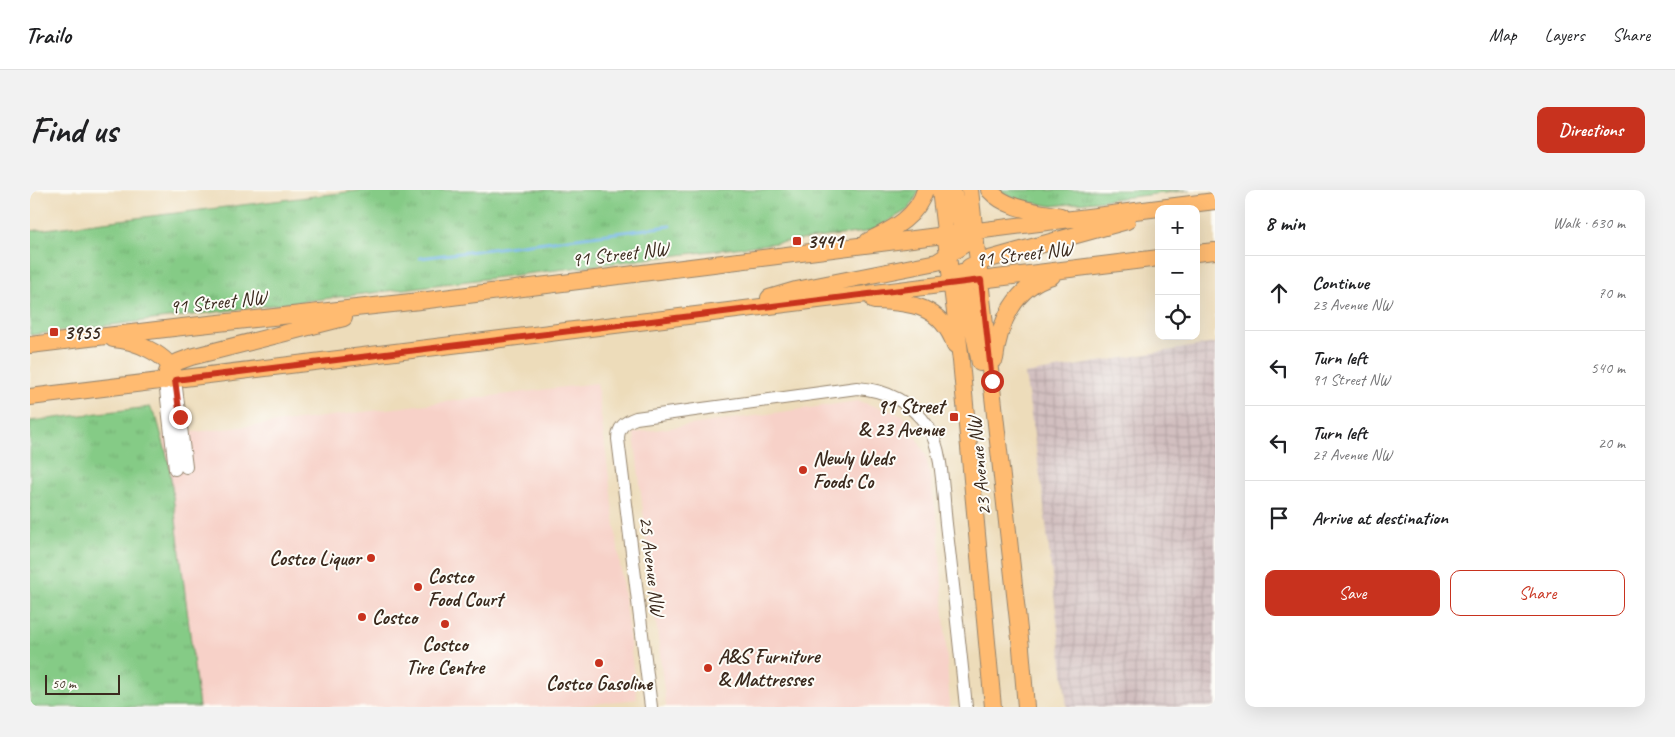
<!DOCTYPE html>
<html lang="en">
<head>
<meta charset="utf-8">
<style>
	:root { --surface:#fff; --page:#f2f2f2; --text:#202124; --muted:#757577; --line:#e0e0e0; --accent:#c8321e }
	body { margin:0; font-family:Caveat,sans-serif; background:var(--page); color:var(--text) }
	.controls { position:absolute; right:15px; top:15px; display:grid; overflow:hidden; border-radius:10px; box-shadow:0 5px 20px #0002 }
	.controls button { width:45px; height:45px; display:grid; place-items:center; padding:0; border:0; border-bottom:1px solid var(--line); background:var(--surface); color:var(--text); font:25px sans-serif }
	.scale { position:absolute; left:15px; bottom:12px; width:75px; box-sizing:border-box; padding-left:5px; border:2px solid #3b2a1e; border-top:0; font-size:14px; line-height:18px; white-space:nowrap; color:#3b2a1e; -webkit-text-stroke:4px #fdfcf7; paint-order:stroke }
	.stop { position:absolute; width:15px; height:15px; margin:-11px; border:4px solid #c8321e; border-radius:50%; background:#fff }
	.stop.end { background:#c8321e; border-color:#fff; box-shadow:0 1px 5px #0008 }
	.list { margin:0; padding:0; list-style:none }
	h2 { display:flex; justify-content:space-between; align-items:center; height:65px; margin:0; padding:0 20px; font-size:21px }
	h2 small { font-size:16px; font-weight:400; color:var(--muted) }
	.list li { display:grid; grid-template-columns:32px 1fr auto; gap:15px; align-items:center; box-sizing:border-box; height:75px; padding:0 20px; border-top:1px solid var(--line) }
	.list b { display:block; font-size:19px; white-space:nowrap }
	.list p { margin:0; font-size:16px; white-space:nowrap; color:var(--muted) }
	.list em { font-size:16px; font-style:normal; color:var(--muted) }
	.actions { display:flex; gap:10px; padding:15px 20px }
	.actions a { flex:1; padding:11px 0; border:1px solid var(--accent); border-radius:10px; text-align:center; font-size:18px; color:var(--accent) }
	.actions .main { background:var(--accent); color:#fff }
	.icon { flex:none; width:28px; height:28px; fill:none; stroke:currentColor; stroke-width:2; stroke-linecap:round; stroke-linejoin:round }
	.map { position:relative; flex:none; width:1185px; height:517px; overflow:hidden; border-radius:10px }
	header { display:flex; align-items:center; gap:30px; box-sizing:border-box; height:70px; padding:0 25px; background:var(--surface); border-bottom:1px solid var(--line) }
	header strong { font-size:24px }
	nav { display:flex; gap:28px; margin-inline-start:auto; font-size:18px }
	.intro { display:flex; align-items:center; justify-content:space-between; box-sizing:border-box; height:120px; padding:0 30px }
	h1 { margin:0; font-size:35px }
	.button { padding:12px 22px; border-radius:10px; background:var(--accent); color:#fff; font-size:18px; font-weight:700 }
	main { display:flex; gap:30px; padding:0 30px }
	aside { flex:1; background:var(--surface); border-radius:10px; box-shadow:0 5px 20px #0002 }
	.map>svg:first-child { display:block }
	.built { fill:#f7d1c8 }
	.industrial { fill:url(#industrial-grid) }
	.grass { fill:url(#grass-tufts); stroke:#607a52 }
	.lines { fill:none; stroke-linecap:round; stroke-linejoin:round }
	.stream { stroke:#74b6e9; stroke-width:3 }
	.minor-casing { stroke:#94836c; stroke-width:14 }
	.major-casing { stroke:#94836c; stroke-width:18 }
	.minor { stroke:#fff; stroke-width:12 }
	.major { stroke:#ffbb71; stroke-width:16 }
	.route { stroke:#c8321e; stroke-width:6 }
	.poi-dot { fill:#c8321e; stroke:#fdfcf7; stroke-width:2 }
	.labels { text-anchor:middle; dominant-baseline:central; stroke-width:4; stroke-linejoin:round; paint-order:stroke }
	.poi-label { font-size:20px; font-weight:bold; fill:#3b2a1e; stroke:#fdfcf7; text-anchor:start }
	.street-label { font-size:20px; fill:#3b2a1e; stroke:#fdfcf7 }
</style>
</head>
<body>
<header>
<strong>Trailo</strong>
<nav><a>Map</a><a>Layers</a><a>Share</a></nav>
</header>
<div class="intro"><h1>Find us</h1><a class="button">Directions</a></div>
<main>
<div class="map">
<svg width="1185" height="517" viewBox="0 0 1185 517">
	<defs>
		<pattern id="industrial-grid" width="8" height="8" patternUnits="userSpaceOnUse" patternTransform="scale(1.25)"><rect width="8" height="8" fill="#d2bfc0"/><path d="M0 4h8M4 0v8" fill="none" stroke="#b5a4a5"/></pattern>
		<pattern id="grass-tufts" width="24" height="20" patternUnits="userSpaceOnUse" patternTransform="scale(1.25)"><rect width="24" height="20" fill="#85cb86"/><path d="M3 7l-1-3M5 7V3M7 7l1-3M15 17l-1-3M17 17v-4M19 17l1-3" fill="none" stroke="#74ae73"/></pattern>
	</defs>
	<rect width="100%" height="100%" fill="#fdfcf7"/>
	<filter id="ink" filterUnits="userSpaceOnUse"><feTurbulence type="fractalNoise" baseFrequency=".02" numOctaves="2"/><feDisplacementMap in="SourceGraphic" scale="10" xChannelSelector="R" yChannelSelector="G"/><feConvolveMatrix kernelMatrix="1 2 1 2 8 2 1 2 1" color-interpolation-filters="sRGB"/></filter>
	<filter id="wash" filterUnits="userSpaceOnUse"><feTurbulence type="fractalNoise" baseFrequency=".0096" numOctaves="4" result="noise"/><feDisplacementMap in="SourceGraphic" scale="20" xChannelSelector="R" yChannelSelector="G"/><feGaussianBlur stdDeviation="1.12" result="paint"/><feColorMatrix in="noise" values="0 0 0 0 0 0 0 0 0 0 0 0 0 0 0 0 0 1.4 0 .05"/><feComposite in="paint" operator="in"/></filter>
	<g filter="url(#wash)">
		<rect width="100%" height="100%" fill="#eddcba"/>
		<path class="built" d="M567,193L607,509L539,517H169L134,245L204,238Z
			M828,211L873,225L896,265L908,333L920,517H636L604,243Z"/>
		<path class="industrial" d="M1185,153V517H1037L1012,299L995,184Z"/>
		<path class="grass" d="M334,0H890L879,19L845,39L835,42L0,145V41Z
			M968,0H1160L1022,16L987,10Z
			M120,217L127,229L139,273L169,517H0V231Z"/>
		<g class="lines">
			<path class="stream" d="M390,68L640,36"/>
		</g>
	</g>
	<g filter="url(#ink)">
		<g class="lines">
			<g class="minor-casing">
				<path id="minor" d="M145,190L156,277
					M135,191L145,279
					M621,517L588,249C588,237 595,232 606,228L827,198C857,200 881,212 898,237C913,258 913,308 916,334C923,395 930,456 936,517"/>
			</g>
			<g class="major-casing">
				<path id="major" d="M910,0L931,171L963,517
					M923,0L935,54
					M940,0L991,458L996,517
					M959,0C977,20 1006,21 1031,26
					M838,51C862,39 887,28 895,0
					M1166,63L1185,61
					M939,77L949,72L988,61L1097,31
					M931,82L950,173
					M739,108L766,100L907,72L935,54L944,42
					M844,111C882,112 911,116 925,155
					M83,149C102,150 140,164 144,185
					M0,155L152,137L390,111L1185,11
					M965,169C969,133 985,96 1022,86
					M135,191C137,173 145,173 161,167L314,128
					M0,207L1129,68"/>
			</g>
			<use href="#minor" class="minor"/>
			<use href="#major" class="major"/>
		</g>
	</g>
	<g class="lines" filter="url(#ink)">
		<path class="route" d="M150,227L145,190L951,90L962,191"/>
	</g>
	<g class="poi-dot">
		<rect x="762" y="46" width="10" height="10" rx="2.5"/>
		<rect x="19" y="137" width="10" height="10" rx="2.5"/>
		<rect x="919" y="222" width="10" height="10" rx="2.5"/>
		<circle cx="773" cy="280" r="5"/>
		<circle cx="341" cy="368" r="5"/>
		<circle cx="388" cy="397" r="5"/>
		<circle cx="332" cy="427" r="5"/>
		<circle cx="415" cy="434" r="5"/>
		<circle cx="569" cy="473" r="5"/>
		<circle cx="678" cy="478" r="5"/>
	</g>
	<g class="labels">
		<g class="poi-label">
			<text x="777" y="51">3441</text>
			<text x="34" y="142">3955</text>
			<text x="914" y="216" text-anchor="end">91 Street<tspan x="914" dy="23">&amp; 23 Avenue</tspan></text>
			<text x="783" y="268">Newly Weds<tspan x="783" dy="23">Foods Co</tspan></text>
			<text x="331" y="368" text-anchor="end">Costco Liquor</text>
			<text x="398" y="386">Costco<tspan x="398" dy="23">Food Court</tspan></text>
			<text x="342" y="427">Costco</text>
			<text x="415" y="454" text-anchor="middle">Costco<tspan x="415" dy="23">Tire Centre</tspan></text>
			<text x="688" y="466">A&amp;S Furniture<tspan x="688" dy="23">&amp; Mattresses</tspan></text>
			<text x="569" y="493" text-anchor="middle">Costco Gasoline</text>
		</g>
		<g class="street-label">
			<text transform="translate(590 64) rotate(-7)">91 Street NW</text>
			<text transform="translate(994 64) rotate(-7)">91 Street NW</text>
			<text transform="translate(188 112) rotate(-6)">91 Street NW</text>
			<text transform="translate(949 276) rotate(-96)">23 Avenue NW</text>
			<text transform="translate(622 376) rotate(83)">25 Avenue NW</text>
		</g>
	</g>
</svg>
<div class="controls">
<button>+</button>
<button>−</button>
<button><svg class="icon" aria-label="locate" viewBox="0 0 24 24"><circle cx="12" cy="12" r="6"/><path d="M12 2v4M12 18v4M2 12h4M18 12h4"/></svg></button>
</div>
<div class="scale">50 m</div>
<div class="stop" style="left:962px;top:191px"></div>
<div class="stop end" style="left:150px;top:227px"></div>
</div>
<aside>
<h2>8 min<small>Walk · 630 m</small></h2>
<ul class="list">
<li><svg class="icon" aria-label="ahead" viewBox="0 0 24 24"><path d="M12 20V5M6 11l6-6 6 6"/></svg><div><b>Continue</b><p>23 Avenue NW</p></div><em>70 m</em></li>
<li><svg class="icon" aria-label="left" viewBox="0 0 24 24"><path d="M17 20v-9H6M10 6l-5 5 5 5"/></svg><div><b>Turn left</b><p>91 Street NW</p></div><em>540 m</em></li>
<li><svg class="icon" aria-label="left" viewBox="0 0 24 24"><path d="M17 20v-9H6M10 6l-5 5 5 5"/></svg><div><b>Turn left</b><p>27 Avenue NW</p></div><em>20 m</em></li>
<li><svg class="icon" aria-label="arrive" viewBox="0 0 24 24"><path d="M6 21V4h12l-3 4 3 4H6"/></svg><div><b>Arrive at destination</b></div></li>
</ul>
<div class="actions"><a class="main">Save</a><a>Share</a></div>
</aside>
</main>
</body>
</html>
